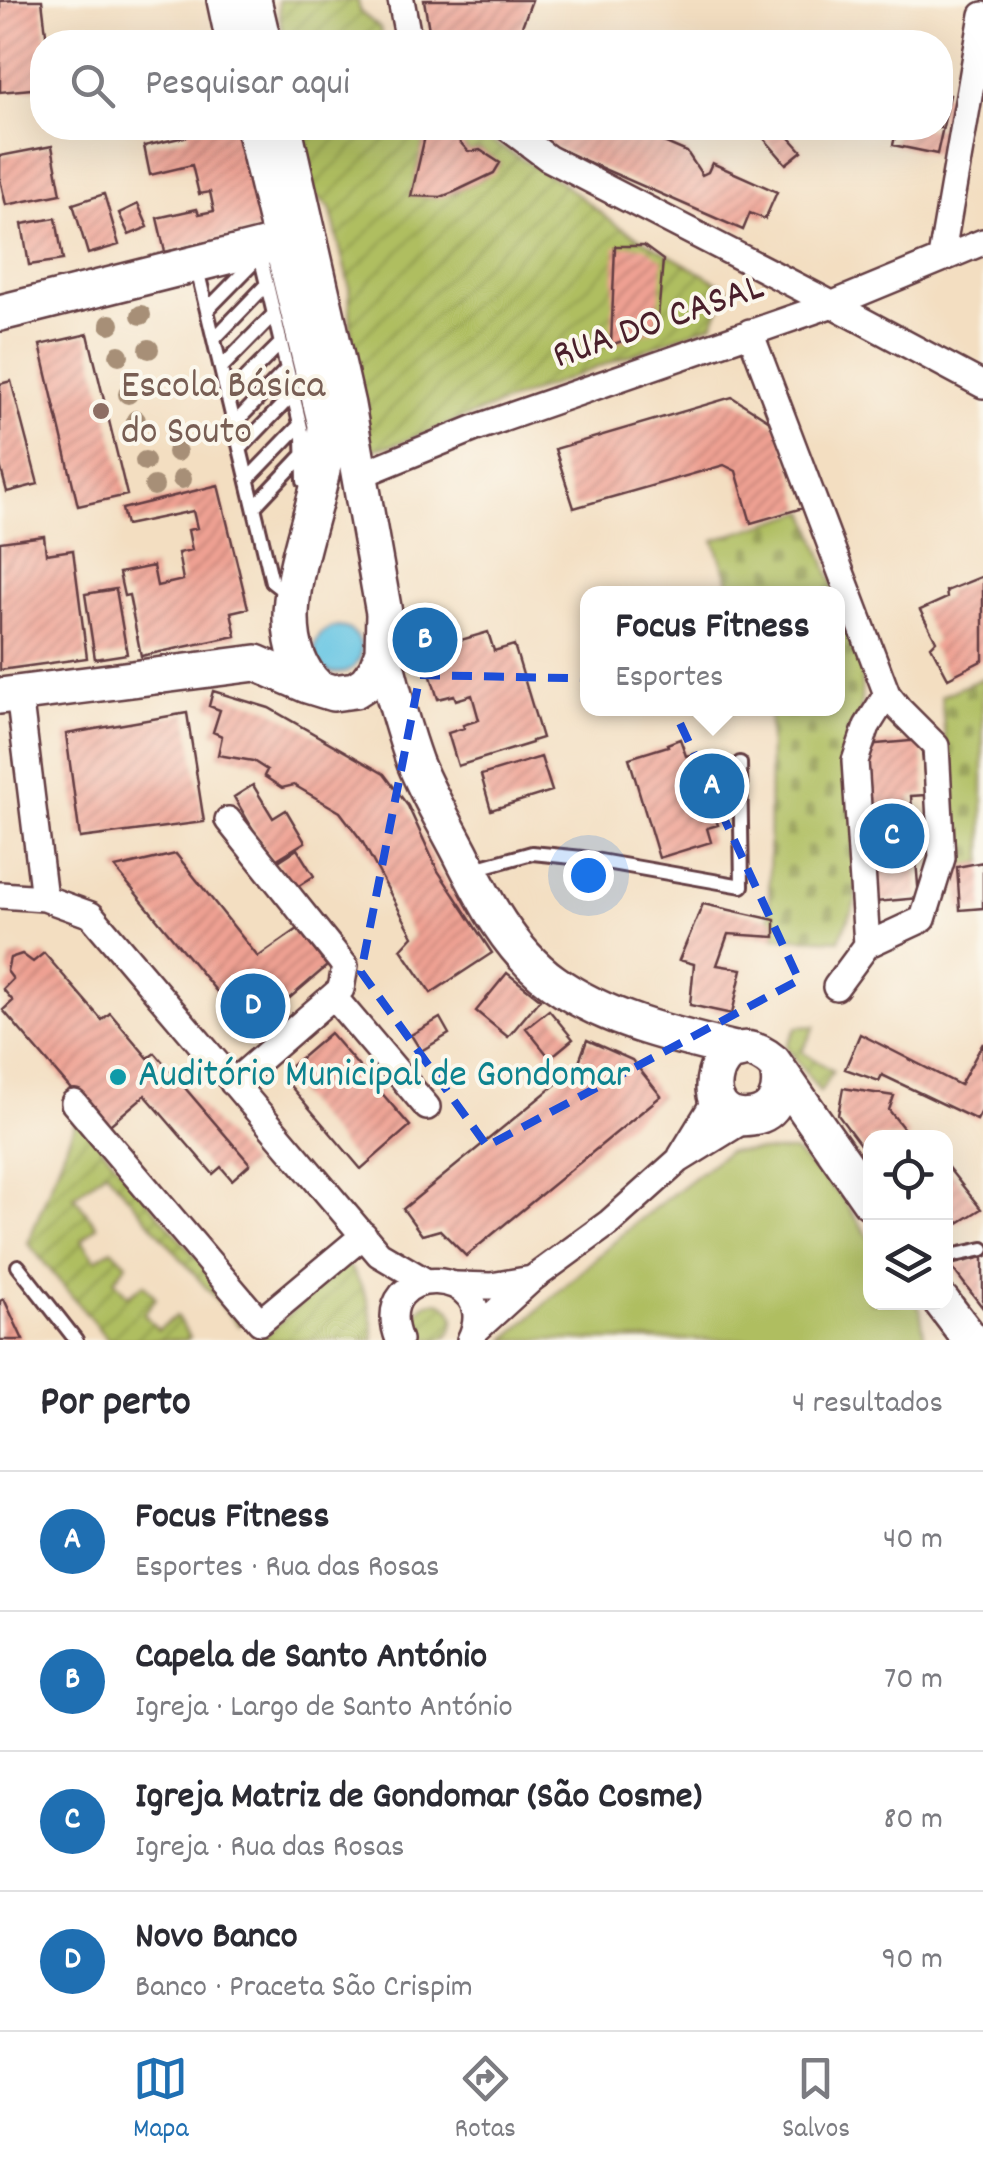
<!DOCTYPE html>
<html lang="pt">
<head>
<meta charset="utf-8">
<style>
	:root { --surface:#fff; --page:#f7f7f7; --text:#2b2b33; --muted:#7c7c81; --line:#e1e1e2; --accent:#1f6fb2 }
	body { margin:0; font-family:Dekko,sans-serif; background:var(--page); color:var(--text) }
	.controls { position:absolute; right:30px; bottom:30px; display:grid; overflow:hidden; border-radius:20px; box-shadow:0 10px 40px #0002 }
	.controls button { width:90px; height:90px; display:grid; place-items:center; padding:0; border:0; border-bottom:2px solid var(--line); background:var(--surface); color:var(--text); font:50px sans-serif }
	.you { position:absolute; left:588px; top:875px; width:35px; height:35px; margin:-25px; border:8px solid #fff; border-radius:50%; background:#1a73e8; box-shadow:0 0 0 15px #1a73e833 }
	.badge { display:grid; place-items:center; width:65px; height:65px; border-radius:50%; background:var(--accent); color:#fff; font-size:32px; font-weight:700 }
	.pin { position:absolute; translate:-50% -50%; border:5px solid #fff; box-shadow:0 2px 10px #0006 }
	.popup { position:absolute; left:580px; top:586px; width:265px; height:130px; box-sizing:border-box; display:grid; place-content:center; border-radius:20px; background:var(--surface); filter:drop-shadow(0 2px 8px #0005); font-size:32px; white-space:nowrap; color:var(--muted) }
	.popup b { font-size:38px; color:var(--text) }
	.popup::after { content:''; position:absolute; left:50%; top:100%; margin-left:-20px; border:20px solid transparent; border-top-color:var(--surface) }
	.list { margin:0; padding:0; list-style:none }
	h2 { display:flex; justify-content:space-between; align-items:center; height:130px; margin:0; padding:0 40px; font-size:42px }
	h2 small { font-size:32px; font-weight:400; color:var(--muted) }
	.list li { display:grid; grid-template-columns:65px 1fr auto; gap:30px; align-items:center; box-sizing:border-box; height:140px; padding:0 40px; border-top:2px solid var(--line) }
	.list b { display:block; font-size:38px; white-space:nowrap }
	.list p { margin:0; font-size:32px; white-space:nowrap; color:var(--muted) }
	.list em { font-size:32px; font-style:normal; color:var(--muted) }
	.icon { flex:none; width:55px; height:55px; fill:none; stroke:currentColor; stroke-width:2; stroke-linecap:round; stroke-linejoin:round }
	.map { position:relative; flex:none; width:983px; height:1340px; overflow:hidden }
	.search { position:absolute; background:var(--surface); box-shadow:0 10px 40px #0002; left:30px; right:30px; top:30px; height:110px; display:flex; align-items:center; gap:25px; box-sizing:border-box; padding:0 35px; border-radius:40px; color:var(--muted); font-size:38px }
	.sheet { height:690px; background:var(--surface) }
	nav { display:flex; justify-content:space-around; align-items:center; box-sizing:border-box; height:140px; border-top:2px solid var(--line); background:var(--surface); font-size:28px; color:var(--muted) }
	nav a { display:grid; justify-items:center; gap:5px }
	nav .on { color:var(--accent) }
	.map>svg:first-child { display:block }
	.cemetery { fill:url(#cemetery-stones); stroke:#7c6e46; stroke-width:2.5 }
	.park { fill:#afbe61; stroke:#7c6e46; stroke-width:2.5 }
	.garden { fill:url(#garden-furrows); stroke:#7c6e46; stroke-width:2.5 }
	.water { fill:#64c4e3; stroke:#577287; stroke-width:2.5 }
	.building { fill:url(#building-hatch) }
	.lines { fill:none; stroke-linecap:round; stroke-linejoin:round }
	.lane-casing { stroke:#633c42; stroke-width:18 }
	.street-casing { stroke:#633c42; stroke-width:30 }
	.secondary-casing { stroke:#633c42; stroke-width:40 }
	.lane { stroke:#fff; stroke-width:12 }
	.street { stroke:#fff; stroke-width:25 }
	.secondary { stroke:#fff; stroke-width:35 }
	.tree { fill:#a78f77 }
	.marked { fill:none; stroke:#1d4ed8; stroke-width:8; stroke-dasharray:20 12; stroke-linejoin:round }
	.education-dot { fill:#8d6e63; stroke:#fbf7ec; stroke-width:4 }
	.culture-dot { fill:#0f9aa8; stroke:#fbf7ec; stroke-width:4 }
	.labels { text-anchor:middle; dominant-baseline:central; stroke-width:8; stroke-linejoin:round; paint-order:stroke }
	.street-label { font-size:40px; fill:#4a1f2b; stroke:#fbf7ec }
	.education-label { font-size:40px; fill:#785e54; stroke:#fbf7ec; text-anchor:start }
	.culture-label { font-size:40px; fill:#0d838f; stroke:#fbf7ec; text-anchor:start }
</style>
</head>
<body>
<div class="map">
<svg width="983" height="1340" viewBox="0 0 983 1340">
	<defs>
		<pattern id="cemetery-stones" width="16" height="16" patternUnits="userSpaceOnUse" patternTransform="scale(2.5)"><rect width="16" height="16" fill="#afbe61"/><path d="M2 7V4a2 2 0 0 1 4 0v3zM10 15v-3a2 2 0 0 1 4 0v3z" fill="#909a50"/></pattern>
		<pattern id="garden-furrows" width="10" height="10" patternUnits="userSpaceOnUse" patternTransform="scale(2.5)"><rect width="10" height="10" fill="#afbe61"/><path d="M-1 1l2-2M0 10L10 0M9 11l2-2" fill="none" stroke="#909a50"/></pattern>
		<pattern id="building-hatch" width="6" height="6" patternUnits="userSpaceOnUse" patternTransform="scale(2.5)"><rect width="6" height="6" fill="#efa193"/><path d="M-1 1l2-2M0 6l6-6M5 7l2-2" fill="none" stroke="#c48378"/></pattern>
	</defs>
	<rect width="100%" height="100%" fill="#fbf7ec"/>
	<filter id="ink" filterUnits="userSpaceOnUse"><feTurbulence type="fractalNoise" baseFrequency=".01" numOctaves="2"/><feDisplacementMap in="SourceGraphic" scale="20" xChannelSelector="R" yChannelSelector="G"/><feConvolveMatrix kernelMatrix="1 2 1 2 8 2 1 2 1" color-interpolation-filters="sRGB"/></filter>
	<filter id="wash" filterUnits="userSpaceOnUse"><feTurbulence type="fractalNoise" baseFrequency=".0048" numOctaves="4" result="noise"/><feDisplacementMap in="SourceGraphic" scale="40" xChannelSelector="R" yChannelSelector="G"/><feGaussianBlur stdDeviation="2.25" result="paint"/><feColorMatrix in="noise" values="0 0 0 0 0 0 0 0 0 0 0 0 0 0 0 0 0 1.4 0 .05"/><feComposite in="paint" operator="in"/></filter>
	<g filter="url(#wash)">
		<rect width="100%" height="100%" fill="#f3dec1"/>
		<path class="cemetery" d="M806,511L836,593H733L714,540Z
			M837,595L862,663L856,901L839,940L775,937V921L769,919L770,709L837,708Z
			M983,678V862L957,867L941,696Z"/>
		<path class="park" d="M728,1151H794L840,1195L870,1239V1302L916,1303L920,1309L925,1340H505L634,1224Z"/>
		<path class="garden" d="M278,0H358L360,12L380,28L383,42H283Z
			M299,128H427L411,196C421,197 433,198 443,196C459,192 491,176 500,164L480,150L469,152L447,128H468L561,182L615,224L729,289L712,324L393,445L371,450L352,353L349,285L330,208L312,191Z
			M815,1026L802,1052L833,1071L820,1092L786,1046L797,1027Z
			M77,1118L248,1318L239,1326L106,1171L74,1196L97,1226L82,1240L96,1260L112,1249L127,1264L114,1280L128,1296L144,1284L156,1298L144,1314L158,1330L176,1316L190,1337L186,1340H108L28,1243Z
			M347,1263C365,1288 374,1310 373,1340H254L264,1333L266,1335Z
			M416 1321a19 19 0 1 1 38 0a19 19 0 1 1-38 0Z"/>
		<path class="water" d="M315 650a23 23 0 1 1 46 0a23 23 0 1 1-46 0Z"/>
		<g id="blocks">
			<path class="building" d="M16,0H42L47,42H42V88L0,92V1Z
				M424,0H532L516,42H431Z
				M940,93L950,95L937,154L893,145L897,128H940Z
				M187,128H239L263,229L165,252L157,218L197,209L199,214L214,211L210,192L199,194L192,165L150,175L144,146L189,136Z
				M427,128H447L469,152L480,150L500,163L494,173L454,192L441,197L411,196Z
				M537,128H664L659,140L687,152L702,175L708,172L712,163L777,192L765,219L750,213L743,230L547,144Z
				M755,128H781L802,151L786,164Z
				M52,146L61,194L6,205L0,179V156Z
				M104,194L119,245L88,254L73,204Z
				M138,204L148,227L129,235L119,213Z
				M56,218L63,260L29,265L22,224Z
				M615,246H644L663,260L657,329L611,345Z
				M88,334L127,495L78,506L40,345Z
				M11,381L38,484L7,492L0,465V384Z
				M732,397L779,427L803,508L751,523L736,471L724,465L574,508L555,449Z
				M218,485L248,608L231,612L236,636L141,656L129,595L124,596L119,573L153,566L157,586L183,580L178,553L192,550L188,530L197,528L193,511L126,525L122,509Z
				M44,536L46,554L73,550L87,658L0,670V542Z
				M983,576V660L948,678L931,646L936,641L920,610L947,598L946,591Z
				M116,589L127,654L95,659L85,594Z
				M438,630L441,646L488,632L494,651L514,645L542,738L532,741V743L458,766L448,733L464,728L463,725L479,720L472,695L456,700L454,695L438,699L425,657L413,659L409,634Z
				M213,691L269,708L384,774L408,806L438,871L492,953L431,993L401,949L413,936L362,841L340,812L294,785L282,788L264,776L267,770L253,761L218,755L222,736L213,732L220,710L209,706Z
				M187,713L204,822L80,838L66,734Z
				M680,739L686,756L696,753L698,762L704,760L708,776L720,773L727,796L715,800L720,813L714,815L718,825L707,828L711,842L659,858L629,758L668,746L667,744Z
				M921,740L926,795L911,796L919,898L876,902L867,800L871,799L866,745Z
				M541,757L552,791L491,810L481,775Z
				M253,785L273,818L286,810L305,842L272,862L234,797Z
				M297,849L314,876L294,889L277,862Z
				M176,854L258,957L298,929L327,966L250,1032L115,868Z
				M983,862V908L960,910L957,867Z
				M703,904L775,920V937L728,934L717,965L742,969L732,1014L690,1005L694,964L679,960Z
				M44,953L102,1020L110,1013L148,1058L155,1053L250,1164L232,1180L221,1167L213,1174L145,1095L105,1129L3,1010L13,1001L3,989L13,979L7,971L10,958L22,954L33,962Z
				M507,973L540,999L508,1037L476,1011Z
				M549,1010L573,1039L550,1058L526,1028Z
				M440,1018L449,1034L421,1051L411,1035Z
				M330,1033L410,1126L361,1169L281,1075Z
				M860,1034L960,1085L983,1043V1109L977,1120L882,1075L879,1081L845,1069Z
				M587,1040L632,1060L661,1096L466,1256L440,1230L422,1235L403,1209L577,1067Z
				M843,1088L894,1096L889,1110L911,1138H870V1158L838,1115Z
				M946,1165L981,1209L957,1224L950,1217L946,1220Z
				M983,1257V1308L950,1265Z
				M4,1299L23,1340H0V1301Z"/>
		</g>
	</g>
	<g filter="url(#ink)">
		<use href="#blocks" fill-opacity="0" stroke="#633c42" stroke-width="2.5"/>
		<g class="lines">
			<g class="lane-casing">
				<path id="lane" d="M259,251L303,436L304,481
					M197,269L272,582L290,596
					M207,310L258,258
					M214,339L267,284
					M221,368L274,314
					M227,397L281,343
					M234,424L287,369
					M240,449L293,394
					M248,479L300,425
					M254,507L304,454
					M471,870L532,853L583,858L742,886L740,763
					M946,1257L983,1249
					M18,1266L76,1340"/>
			</g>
			<g class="street-casing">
				<path id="street" d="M401,0L409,42
					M508,128L548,158L824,300L983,385
					M941,258L983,15
					M750,332L887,694L899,709L936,746L942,858L923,919L867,945L836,987
					M360,475L473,429L833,304L983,242
					M19,694L44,898
					M228,820L345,966L341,989L233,1083
					M0,895L44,898L91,915L379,1254L425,1281
					M867,945L855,761L867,726L887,694
					M333,996L427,1107
					M74,1103L260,1322L364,1235
					M681,1156L716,1099
					M456,1285L491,1286L532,1279
					M474,1332L532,1279L610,1222L679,1160L747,1118
					M399,1340C367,1258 506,1266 470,1340"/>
			</g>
			<g class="secondary-casing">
				<path id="secondary" d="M225,0L234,42
					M253,0L263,42
					M254,128L326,425C325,438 325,452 323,464C313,530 260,633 317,687
					M0,313L303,237
					M383,652C392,689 402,727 415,763C427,793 445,823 460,852C484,900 509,950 553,982C607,1021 676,1036 739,1051
					M0,696L256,663L307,685L333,693L355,690L366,683L376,670L383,652L384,613L347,405L284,128
					M778,1070C783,1091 776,1114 752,1117C687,1127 713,1012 773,1062L870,1201
					M942,1302L971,1340"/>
			</g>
			<use href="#lane" class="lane"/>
			<use href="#street" class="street"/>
			<use href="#secondary" class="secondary"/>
		</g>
		<g class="tree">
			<circle cx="141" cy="315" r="10"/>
			<circle cx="110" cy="324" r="10"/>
			<circle cx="149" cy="349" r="10"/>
			<circle cx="119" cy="355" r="10"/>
			<circle cx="128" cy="394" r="10"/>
			<circle cx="136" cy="420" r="10"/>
			<circle cx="177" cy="452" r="10"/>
			<circle cx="145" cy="461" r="10"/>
			<circle cx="182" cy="479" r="10"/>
			<circle cx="154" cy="486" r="10"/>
		</g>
	</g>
	<path class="marked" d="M420,675L660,680L799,980L487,1146L361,972Z"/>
	<circle class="education-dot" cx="101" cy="411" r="10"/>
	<circle class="culture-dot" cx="118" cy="1077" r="10"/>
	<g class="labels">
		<g class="street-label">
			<text transform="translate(659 324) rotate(-19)">RUA DO CASAL</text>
		</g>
		<g class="education-label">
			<text x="121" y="388">Escola Básica<tspan x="121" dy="46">do Souto</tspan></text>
		</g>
		<g class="culture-label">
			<text x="138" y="1077">Auditório Municipal de Gondomar</text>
		</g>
	</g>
</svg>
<div class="controls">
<button><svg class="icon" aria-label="locate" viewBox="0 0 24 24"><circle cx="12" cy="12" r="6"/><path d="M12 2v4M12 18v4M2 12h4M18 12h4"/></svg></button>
<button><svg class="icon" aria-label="layers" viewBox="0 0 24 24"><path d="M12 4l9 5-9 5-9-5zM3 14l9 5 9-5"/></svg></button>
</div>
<div class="you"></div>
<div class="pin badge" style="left:712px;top:786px">A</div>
<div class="popup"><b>Focus Fitness</b>Esportes</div>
<div class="pin badge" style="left:425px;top:640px">B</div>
<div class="pin badge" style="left:892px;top:836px">C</div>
<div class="pin badge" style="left:253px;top:1006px">D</div>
<div class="search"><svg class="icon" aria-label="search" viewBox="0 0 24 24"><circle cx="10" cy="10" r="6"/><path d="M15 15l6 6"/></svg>Pesquisar aqui</div>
</div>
<section class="sheet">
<h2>Por perto<small>4 resultados</small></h2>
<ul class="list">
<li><span class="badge">A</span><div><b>Focus Fitness</b><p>Esportes · Rua das Rosas</p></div><em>40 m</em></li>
<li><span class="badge">B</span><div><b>Capela de Santo António</b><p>Igreja · Largo de Santo António</p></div><em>70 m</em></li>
<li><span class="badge">C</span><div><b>Igreja Matriz de Gondomar (São Cosme)</b><p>Igreja · Rua das Rosas</p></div><em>80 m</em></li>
<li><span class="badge">D</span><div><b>Novo Banco</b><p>Banco · Praceta São Crispim</p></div><em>90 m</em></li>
</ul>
</section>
<nav>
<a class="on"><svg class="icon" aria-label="map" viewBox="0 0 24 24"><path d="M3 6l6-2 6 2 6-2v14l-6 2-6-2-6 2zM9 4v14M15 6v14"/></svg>Mapa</a>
<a><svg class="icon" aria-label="directions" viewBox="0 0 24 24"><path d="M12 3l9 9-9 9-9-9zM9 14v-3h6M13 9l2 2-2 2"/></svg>Rotas</a>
<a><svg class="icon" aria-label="saved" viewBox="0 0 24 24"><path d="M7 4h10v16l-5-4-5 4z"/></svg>Salvos</a>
</nav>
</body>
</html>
